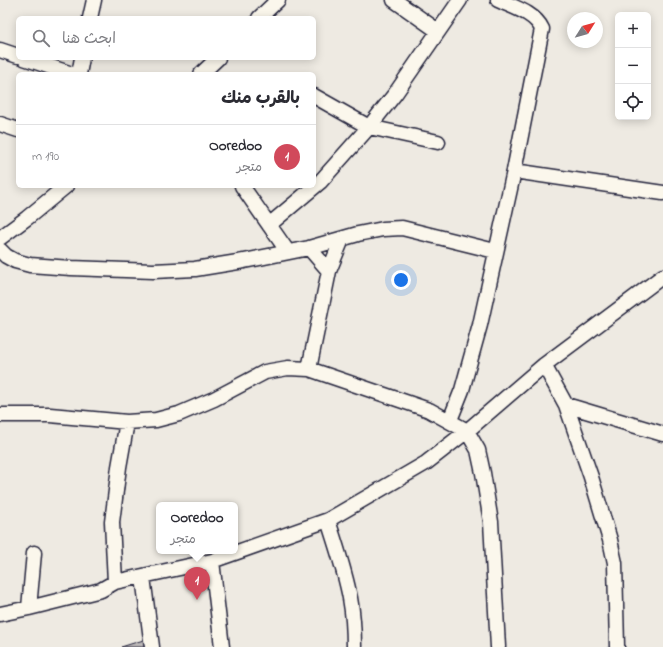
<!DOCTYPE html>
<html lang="ar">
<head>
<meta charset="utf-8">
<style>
	:root { --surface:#fff; --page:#f7f7f7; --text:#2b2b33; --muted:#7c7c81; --line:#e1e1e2; --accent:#d1495b }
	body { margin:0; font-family:"Indie Flower","Playpen Sans Arabic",sans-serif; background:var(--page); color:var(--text); direction:rtl }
	.controls { position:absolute; right:12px; top:12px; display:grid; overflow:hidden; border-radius:6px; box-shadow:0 2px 10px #0003 }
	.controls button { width:36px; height:36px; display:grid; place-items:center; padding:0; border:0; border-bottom:1px solid var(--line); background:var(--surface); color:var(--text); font:20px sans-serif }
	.compass { position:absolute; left:567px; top:12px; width:36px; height:36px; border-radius:50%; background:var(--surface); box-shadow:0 2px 10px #0003; rotate:53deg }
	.you { position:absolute; left:401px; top:280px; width:14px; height:14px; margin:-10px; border:3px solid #fff; border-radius:50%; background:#1a73e8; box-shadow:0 0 0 6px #1a73e833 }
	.badge { display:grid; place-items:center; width:26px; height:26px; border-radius:50%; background:var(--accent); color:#fff; font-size:13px; font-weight:700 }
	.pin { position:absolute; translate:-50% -33px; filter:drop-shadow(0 1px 2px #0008) }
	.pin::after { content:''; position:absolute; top:21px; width:14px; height:12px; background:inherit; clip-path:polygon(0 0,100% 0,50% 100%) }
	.popup { position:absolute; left:156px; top:502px; width:82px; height:52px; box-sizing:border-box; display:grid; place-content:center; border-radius:6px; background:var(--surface); filter:drop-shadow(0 1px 3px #0005); font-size:13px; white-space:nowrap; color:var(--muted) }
	.popup b { font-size:15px; color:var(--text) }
	.popup::after { content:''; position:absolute; left:50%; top:100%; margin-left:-8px; border:8px solid transparent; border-top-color:var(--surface) }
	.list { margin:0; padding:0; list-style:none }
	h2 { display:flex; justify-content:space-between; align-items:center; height:52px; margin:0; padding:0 16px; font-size:17px }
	h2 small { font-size:13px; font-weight:400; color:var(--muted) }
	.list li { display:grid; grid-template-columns:26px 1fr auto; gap:12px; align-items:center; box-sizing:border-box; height:64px; padding:0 16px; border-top:1px solid var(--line) }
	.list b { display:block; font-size:15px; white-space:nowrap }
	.list p { margin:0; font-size:13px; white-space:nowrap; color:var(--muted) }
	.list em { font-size:13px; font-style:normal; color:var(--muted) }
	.icon { flex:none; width:22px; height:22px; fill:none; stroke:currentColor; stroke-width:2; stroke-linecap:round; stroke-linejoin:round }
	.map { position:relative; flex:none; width:663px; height:647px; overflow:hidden; direction:ltr }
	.search { position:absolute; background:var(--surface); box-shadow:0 2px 10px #0003; left:16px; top:16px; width:300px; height:44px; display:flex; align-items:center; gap:10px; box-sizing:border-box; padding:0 14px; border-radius:6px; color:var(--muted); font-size:15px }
	.panel { position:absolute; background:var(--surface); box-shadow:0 2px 10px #0003; left:16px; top:72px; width:300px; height:116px; border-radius:6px; direction:rtl }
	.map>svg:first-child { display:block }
	.building { fill:#bcb8b8; stroke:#22223b }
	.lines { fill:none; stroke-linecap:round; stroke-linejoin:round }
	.minor-casing { stroke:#22223b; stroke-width:17 }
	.minor { stroke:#fbf7ec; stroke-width:14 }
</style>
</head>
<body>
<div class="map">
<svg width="663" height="647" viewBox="0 0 663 647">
	<rect width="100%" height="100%" fill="#eeeae2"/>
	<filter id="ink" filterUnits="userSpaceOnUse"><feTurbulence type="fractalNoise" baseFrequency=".025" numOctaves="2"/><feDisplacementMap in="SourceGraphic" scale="8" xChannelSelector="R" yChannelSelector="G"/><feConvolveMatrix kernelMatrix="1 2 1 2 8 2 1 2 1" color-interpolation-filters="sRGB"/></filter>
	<g filter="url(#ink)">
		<path class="building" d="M150,638L151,647H121Z"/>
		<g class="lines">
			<g class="minor-casing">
				<path id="minor" d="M394,0L438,31
					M90,18L94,0
					M259,18L278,0
					M0,50L18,56
					M24,58L72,74
					M79,74L82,58
					M201,74L218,58
					M314,96L369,127L438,142
					M0,124L18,130
					M514,171L663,193
					M242,186L288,252
					M269,225L320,182L369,127L395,94L460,0
					M0,238L27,218L66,186
					M309,248L329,271
					M0,250L6,256L15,261L30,265L71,268L153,271L195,269L244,261L309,248L358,234L383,229L402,228L495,251
					M544,365L566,405L591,477L610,540L615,563L617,647
					M309,369L329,271L342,239
					M566,405L663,434
					M0,415H50L127,422L156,420L179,414L214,399L265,372L288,368L309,369L429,410L467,431L478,450L483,473L491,522L498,647
					M450,420L462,390L480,325L514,171L542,29C535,13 513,7 498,0
					M328,520C336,546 345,571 350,598C353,614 354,631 354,647
					M212,561L222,647
					M143,577L152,647
					M115,582L112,522L119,467L127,422
					M29,608L34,553
					M0,614L29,608L101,590L115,582L212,561L328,520L426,463L467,431L544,365L663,276"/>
			</g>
			<use href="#minor" class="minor"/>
		</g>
	</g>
</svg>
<div class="controls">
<button>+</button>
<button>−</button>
<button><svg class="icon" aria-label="locate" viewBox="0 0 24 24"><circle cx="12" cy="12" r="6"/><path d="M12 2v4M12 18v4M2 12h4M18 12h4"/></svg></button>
</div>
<svg class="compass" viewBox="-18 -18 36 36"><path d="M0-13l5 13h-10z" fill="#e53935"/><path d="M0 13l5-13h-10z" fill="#7c7c81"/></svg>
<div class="you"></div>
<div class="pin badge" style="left:197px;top:600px">1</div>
<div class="popup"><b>Ooredoo</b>متجر</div>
<div class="search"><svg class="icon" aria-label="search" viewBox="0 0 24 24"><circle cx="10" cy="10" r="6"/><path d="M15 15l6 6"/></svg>ابحث هنا</div>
<section class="panel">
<h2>بالقرب منك<small></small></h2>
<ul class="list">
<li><span class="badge">1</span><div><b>Ooredoo</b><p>متجر</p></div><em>190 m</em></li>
</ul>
</section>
</div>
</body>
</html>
